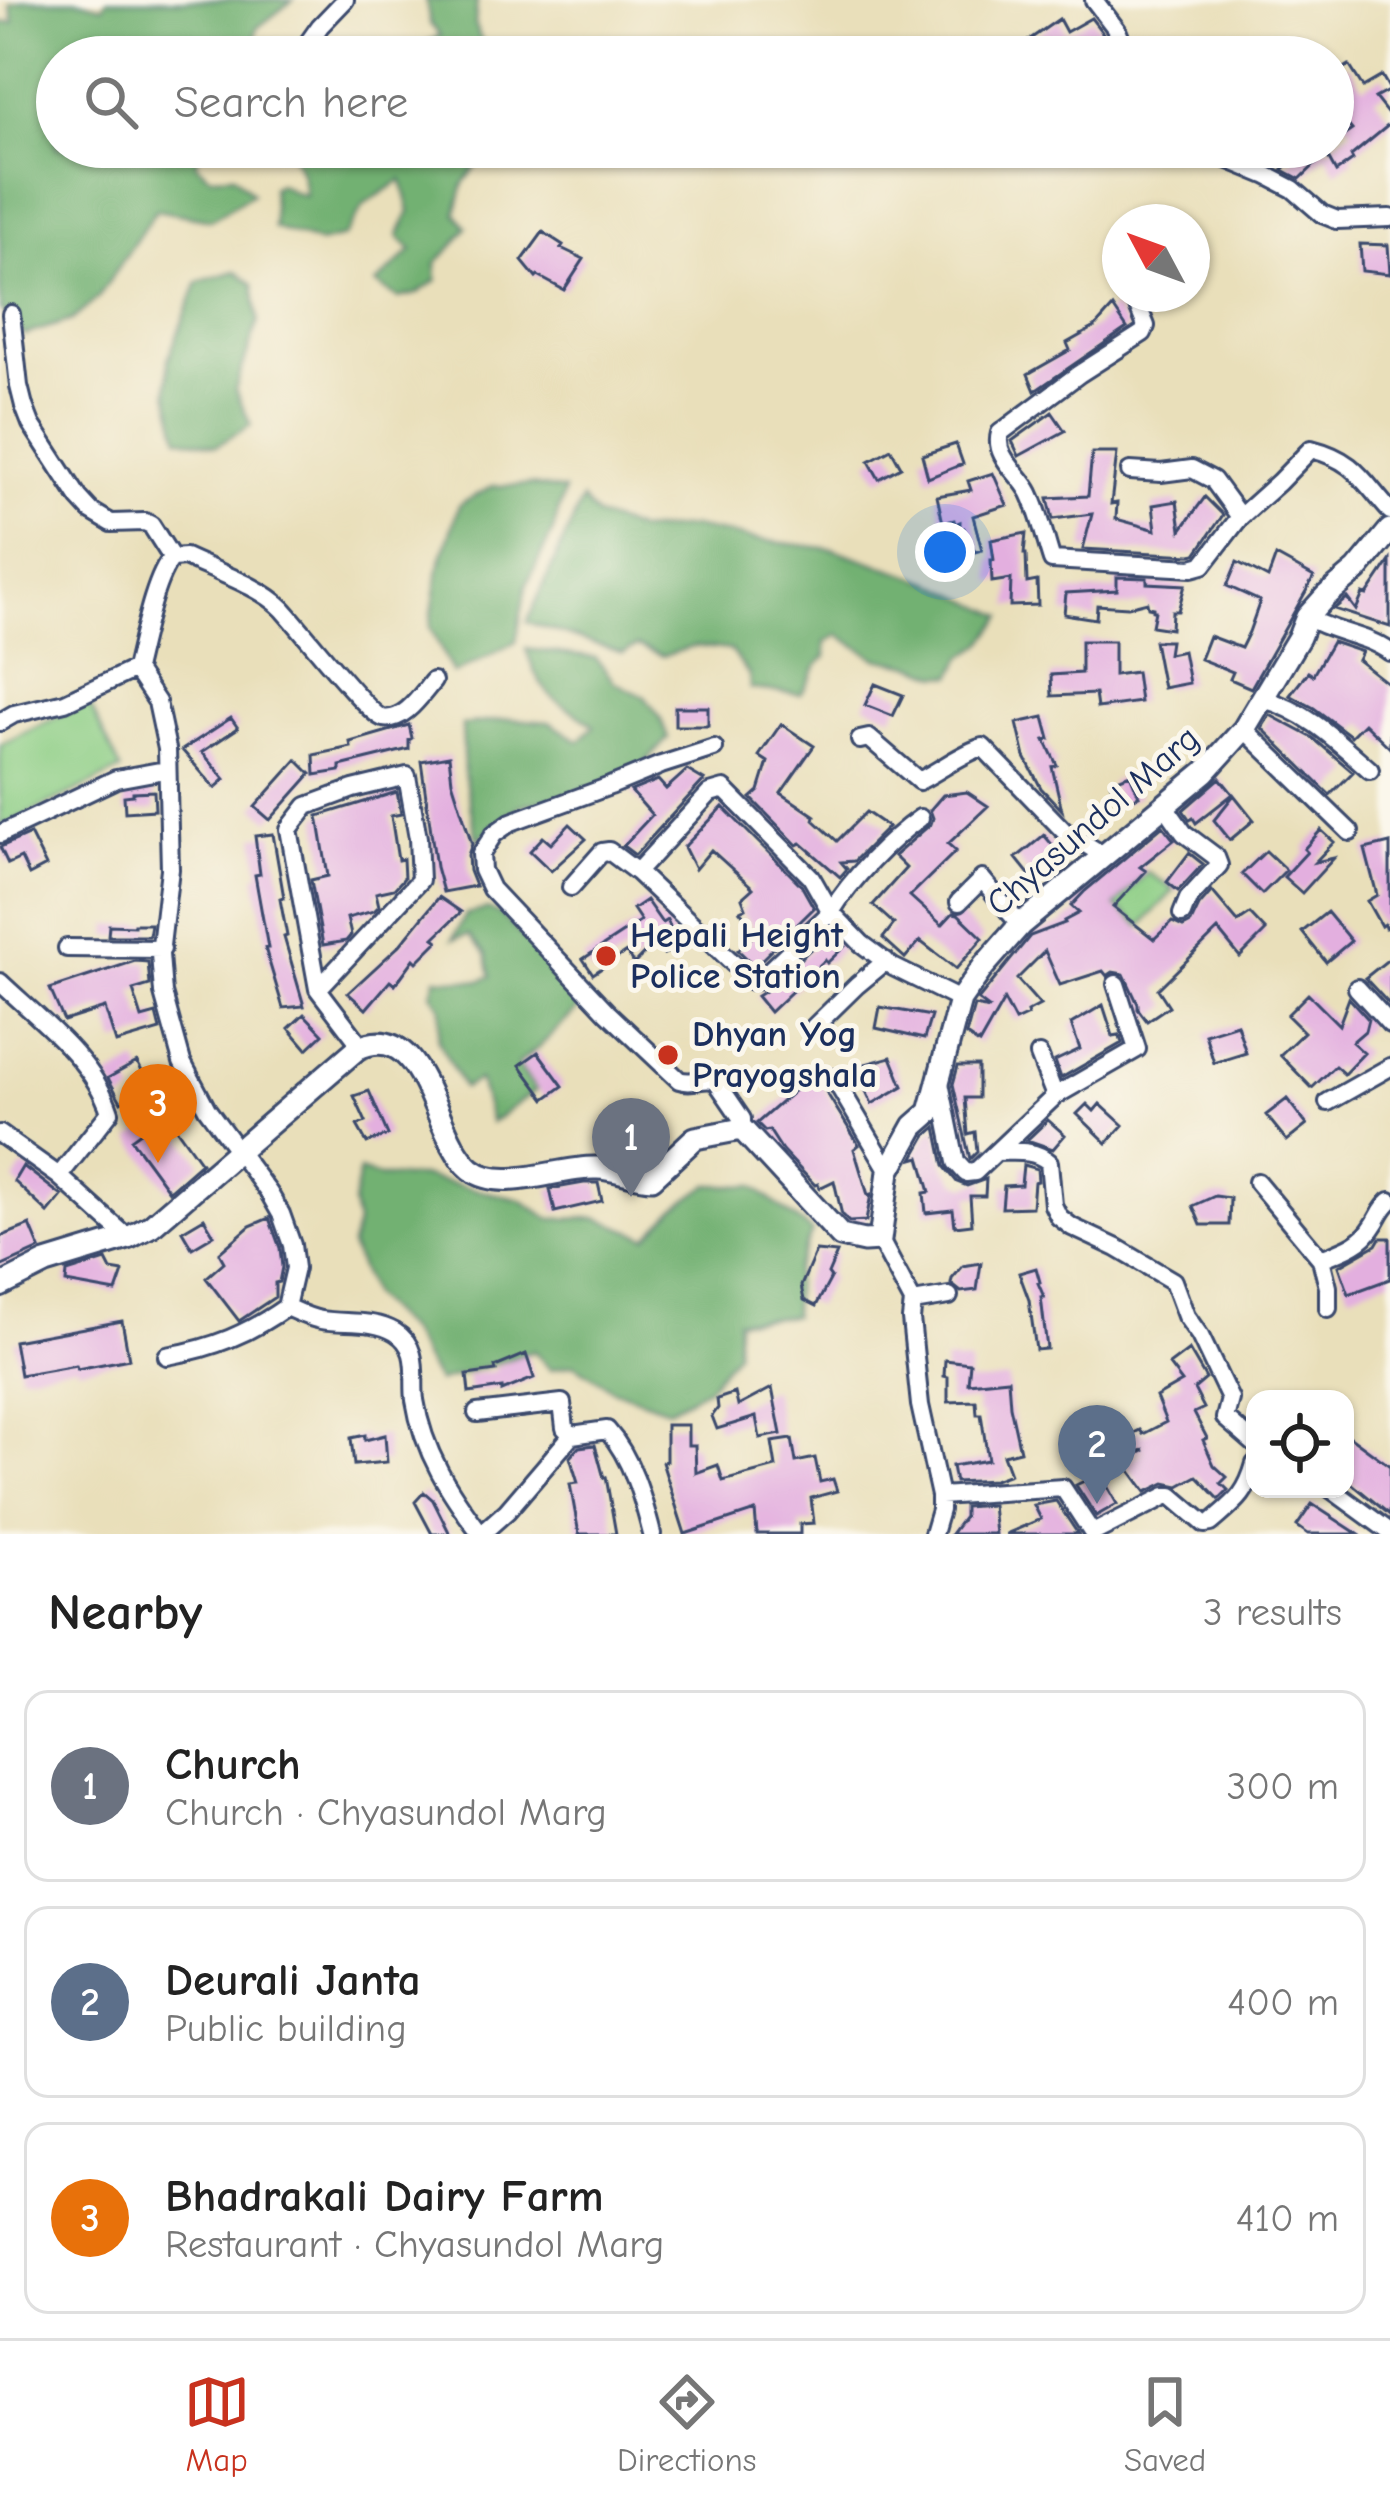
<!DOCTYPE html>
<html lang="en">
<head>
<meta charset="utf-8">
<style>
	:root { --surface:#fff; --page:#f6f6f6; --text:#222; --muted:#767676; --line:#e0e0e0; --accent:#c8321e }
	body { margin:0; font-family:"Comic Neue",sans-serif; background:var(--page); color:var(--text) }
	.controls { position:absolute; right:36px; bottom:36px; display:grid; overflow:hidden; border-radius:24px; box-shadow:0 3px 9px #0004 }
	.controls button { width:108px; height:108px; display:grid; place-items:center; padding:0; border:0; border-bottom:3px solid var(--line); background:var(--surface); color:var(--text); font:60px sans-serif }
	.compass { position:absolute; left:1102px; top:204px; width:108px; height:108px; border-radius:50%; background:var(--surface); box-shadow:0 3px 9px #0004; rotate:311deg }
	.you { position:absolute; left:945px; top:552px; width:42px; height:42px; margin:-30px; border:9px solid #fff; border-radius:50%; background:#1a73e8; box-shadow:0 0 0 18px #1a73e833 }
	.badge { display:grid; place-items:center; width:78px; height:78px; border-radius:50%; background:var(--accent); color:#fff; font-size:39px; font-weight:700 }
	.pin { position:absolute; translate:-50% -99px; filter:drop-shadow(0 3px 6px #0008) }
	.pin::after { content:''; position:absolute; top:63px; width:42px; height:36px; background:inherit; clip-path:polygon(0 0,100% 0,50% 100%) }
	.list { margin:0; padding:0; list-style:none }
	h2 { display:flex; justify-content:space-between; align-items:center; height:156px; margin:0; padding:0 48px; font-size:51px }
	h2 small { font-size:39px; font-weight:400; color:var(--muted) }
	.list li { display:grid; grid-template-columns:78px 1fr auto; gap:36px; align-items:center; box-sizing:border-box; height:192px; margin:0 24px 24px; padding:0 24px; border:3px solid var(--line); border-radius:24px }
	.list b { display:block; font-size:45px; white-space:nowrap }
	.list p { margin:0; font-size:39px; white-space:nowrap; color:var(--muted) }
	.list em { font-size:39px; font-style:normal; color:var(--muted) }
	.icon { flex:none; width:66px; height:66px; fill:none; stroke:currentColor; stroke-width:2; stroke-linecap:round; stroke-linejoin:round }
	.map { position:relative; flex:none; width:1390px; height:1534px; overflow:hidden }
	.search { position:absolute; background:var(--surface); box-shadow:0 3px 9px #0004; left:36px; right:36px; top:36px; height:132px; display:flex; align-items:center; gap:30px; box-sizing:border-box; padding:0 42px; border-radius:66px; color:var(--muted); font-size:45px }
	.sheet { height:804px; background:var(--surface) }
	nav { display:flex; justify-content:space-around; align-items:center; box-sizing:border-box; height:168px; border-top:3px solid var(--line); background:var(--surface); font-size:33px; color:var(--muted) }
	nav a { display:grid; justify-items:center; gap:6px }
	nav .on { color:var(--accent) }
	.map>svg:first-child { display:block }
	.green { fill:#8dce85; stroke:#547e72; stroke-width:3 }
	.forest { fill:#72b172; stroke:#467068; stroke-width:3 }
	.building { fill:#e3afdf }
	.lines { fill:none; stroke-linecap:round; stroke-linejoin:round }
	.minor-casing { stroke:#3a496c; stroke-width:22 }
	.tertiary-casing { stroke:#3a496c; stroke-width:27 }
	.minor { stroke:#fff; stroke-width:16 }
	.tertiary { stroke:#fff; stroke-width:21 }
	.poi-dot { fill:#c8321e; stroke:#fbf7ec; stroke-width:4.5 }
	.labels { text-anchor:middle; dominant-baseline:central; stroke-width:10; stroke-linejoin:round; paint-order:stroke }
	.street-label { font-size:36px; fill:#1b2f5e; stroke:#fbf7ec }
	.poi-label { font-size:36px; font-weight:bold; fill:#1b2f5e; stroke:#fbf7ec; text-anchor:start }
</style>
</head>
<body>
<div class="map">
<svg width="1390" height="1534" viewBox="0 0 1390 1534">
	<rect width="100%" height="100%" fill="#fbf7ec"/>
	<filter id="ink" filterUnits="userSpaceOnUse"><feTurbulence type="fractalNoise" baseFrequency=".00833" numOctaves="2"/><feDisplacementMap in="SourceGraphic" scale="24" xChannelSelector="R" yChannelSelector="G"/><feConvolveMatrix kernelMatrix="1 2 1 2 8 2 1 2 1" color-interpolation-filters="sRGB"/></filter>
	<filter id="wash" filterUnits="userSpaceOnUse"><feTurbulence type="fractalNoise" baseFrequency=".004" numOctaves="4" result="noise"/><feDisplacementMap in="SourceGraphic" scale="48" xChannelSelector="R" yChannelSelector="G"/><feGaussianBlur stdDeviation="2.7" result="paint"/><feColorMatrix in="noise" values="0 0 0 0 0 0 0 0 0 0 0 0 0 0 0 0 0 1.4 0 .05"/><feComposite in="paint" operator="in"/></filter>
	<g filter="url(#wash)">
		<rect width="100%" height="100%" fill="#e9dfba"/>
		<path class="green" d="M88,702L121,770L0,827V745Z
			M1147,872L1174,890L1141,926L1115,906Z"/>
		<path class="forest" d="M26,0H78L103,6L107,0H293L257,28L252,57H57V147H201L196,164L210,176L234,175L252,194L211,220L156,210L97,299L72,320L24,335L0,309V23L14,22L10,4Z
			M426,0H477L475,26L489,57H397C411,46 426,46 440,35L430,24Z
			M300,147H344L371,163L387,152V147H486L484,156L464,183L456,213L467,227L454,245L436,263L437,280L416,294L398,298L376,284L412,250L398,236L410,212L402,180L365,204L344,237L319,243L274,228L272,187L279,184L295,193L305,195L302,175L292,154Z
			M236,271L253,284L258,321L235,390L251,425L216,446L179,437L168,392V359L198,282Z
			M531,485L564,491L553,531L526,586L516,642L453,674L430,627L439,567L459,505L493,486Z
			M582,500L596,516L640,531L692,527L758,540L833,549L933,583L1004,616L983,644L963,657L953,676L939,675L917,666L876,658L839,635L826,642V657C813,666 811,681 801,694L750,689L749,675L730,650L695,646L663,656L637,646L623,653L527,622Z
			M526,649L596,658L614,682L645,697L660,717L668,738L644,764L609,784L520,806L477,840L464,774L462,725L510,719L549,722L579,741L594,726C582,715 571,711 559,702C540,690 533,669 526,649Z
			M488,909L501,915L585,1002L538,1048L517,1064L536,1090L491,1123L479,1080L463,1088L438,1040L441,1007L432,993L436,978L480,981L491,976L486,954L469,935L453,939L466,914Z
			M359,1171L379,1177H424L521,1200L550,1219L597,1218L647,1237L677,1207L708,1185L753,1186L812,1232L795,1269L793,1316L737,1320L736,1352L707,1388L668,1409L614,1390L574,1364L550,1369L534,1351L437,1382L409,1333L371,1296L351,1246L357,1224L353,1205Z"/>
		<g id="blocks">
			<path class="building" d="M1091,18L1105,36L1078,51L1082,57H1026L1020,46L1059,19L1066,32Z
				M1349,65L1363,87L1382,76L1390,90L1375,98L1390,117V124L1351,156L1353,160L1336,172L1326,154L1300,179L1283,170L1304,147H1333V143L1352,130L1342,118L1345,116L1333,97V75Z
				M543,232L563,245L561,248L584,259L564,290L538,276L536,278L522,261Z
				M1360,244L1388,245L1390,274L1362,271Z
				M1113,307L1127,328L1035,391L1028,374L1070,350L1067,343L1095,327Z
				M1052,412L1065,431L1019,456L1012,441Z
				M956,444L963,464L928,478L922,455Z
				M891,449L901,467L879,479L869,461Z
				M1092,453H1117L1111,504L1117,503L1116,519L1156,530L1153,505L1177,501L1181,530L1205,497L1223,515L1196,554L1191,555L1083,549L1092,514L1053,519L1048,498L1088,496Z
				M993,473L1007,505L973,516L982,550L975,552L964,528L960,529V522L955,524L954,520L943,523L937,496L971,490L968,481Z
				M1026,533L1024,554H1026L1027,583L1037,581L1038,605L1010,606L1011,579L992,582L991,560H994L991,540Z
				M1276,556L1314,577L1251,688L1230,679L1233,672L1200,659L1209,636L1241,648L1249,632L1260,601L1227,586L1237,562L1268,578Z
				M1390,561V627L1334,609L1347,598L1356,610L1363,594L1367,595Z
				M1117,577L1147,578V583L1185,585L1178,611H1172L1171,629L1152,626L1155,611H1153V608L1148,607L1147,602L1128,607L1097,605L1096,619L1064,614L1066,593L1117,590Z
				M1081,641H1114V675L1136,672L1140,702L1097,708L1095,694L1052,696L1051,675L1081,673Z
				M1154,641H1170L1168,654L1183,651L1189,683L1163,688Z
				M1332,642L1362,652L1358,660L1390,685V748L1364,723L1351,736L1314,708L1290,695L1308,672L1313,675Z
				M875,684L903,695L893,716L865,705Z
				M675,707H708V726H675Z
				M1270,715L1313,738L1353,772L1330,795L1262,728Z
				M1044,717L1050,739L1045,740L1057,765L1052,767L1062,810L1041,788L1025,757L1017,723Z
				M231,718L238,728L202,752L225,779L215,788L182,750Z
				M781,724L814,746L781,793L815,816L814,820L837,841L866,812L888,827L854,861L841,862L847,869L840,877L801,843L797,845L751,798L759,791L768,762L759,756Z
				M409,725L412,738L409,740V749L340,766V771L315,775L314,755L351,747L350,742Z
				M449,756L452,781L472,844L468,855L469,871L475,886L443,892L436,867L421,761Z
				M297,760L311,774L270,820L255,807Z
				M687,770L704,780L635,855L623,846L652,815L631,791L658,780L666,789Z
				M1130,774L1139,796L1119,804L1110,782Z
				M1220,778L1233,794L1196,823L1193,818L1190,820L1183,810Z
				M154,791L155,810L125,812L124,796L133,795V792Z
				M397,792L401,814L391,816L398,860L403,859L404,878L394,889L376,893L379,906L374,911L347,918L351,935L346,941L323,945L311,880L328,876L318,816Z
				M967,792L988,806L948,844L956,851L910,896L942,925L953,913L958,914L983,938L956,969L920,941L905,958L883,938L894,924L873,905L906,868L894,856L931,824L933,818L930,810L943,795Z
				M1234,795L1254,820L1230,840L1214,820Z
				M723,807L801,885L814,908L755,966L738,950L757,932L740,911L746,908L742,898L753,888L711,850L695,869L684,847Z
				M570,824L586,839L551,871L530,851L543,837L551,844Z
				M1163,826L1174,840L1140,867L1146,871L1113,907L1154,939L1172,922L1183,927L1191,923L1199,906L1212,891L1238,922L1250,914L1266,931L1240,957L1218,930L1158,989L1169,1006L1147,1021L1138,1009V1004L1124,974L1113,972L1107,976L1103,971L1060,985L1045,951L1017,979L1040,1005L1027,1012L1028,1015L1015,1021L1004,1000L979,1044L966,1035L974,1006L990,1009L978,1000L1030,936L1065,923L1064,921L1079,913L1071,906L1085,891Z
				M1321,830L1334,842L1315,862L1334,858L1302,893L1284,877L1307,852L1304,849Z
				M30,834L46,866L29,875L21,858L8,864L0,847Z
				M273,834L284,898L280,899L287,936L284,937L304,1006L283,1008L265,948H268L255,875L260,874L255,836Z
				M1044,835L1065,860L1036,883L1016,858Z
				M1390,843V927L1385,928L1384,924L1381,926L1367,901L1377,895L1365,849Z
				M1266,851L1286,870L1262,894L1242,874Z
				M1189,853L1203,864L1178,891L1167,882Z
				M439,897L461,912L434,938L438,941L417,962L414,959L395,985L390,981L366,1009L348,993L400,945Z
				M646,900L662,923L667,920L679,947L664,954L657,940L634,964L626,952L593,974L583,959L641,921L633,909Z
				M1327,912L1351,941L1326,962L1302,932Z
				M134,924H151L149,936H108L109,925L134,926Z
				M831,930L845,946L827,963L825,960L770,1012L757,996L768,989Z
				M1390,958V1005L1365,978Z
				M135,961L148,962L150,985L133,990L142,1018L156,1014L160,1030L116,1043L105,1008L64,1021L50,989Z
				M1308,994L1339,1025L1349,998L1368,1019L1365,1031L1352,1042L1364,1053L1344,1074L1335,1066L1312,1088L1280,1055L1304,1032L1287,1015Z
				M1103,1005L1113,1036L1119,1035L1122,1043L1061,1078L1055,1061L1080,1049L1071,1024Z
				M880,1007L931,1016L924,1039L876,1028Z
				M304,1014L323,1034L307,1049L289,1028Z
				M1237,1024L1246,1053L1214,1063L1205,1034Z
				M538,1052L563,1086L545,1099L520,1065Z
				M891,1057L903,1086L872,1104L858,1074L861,1072L858,1066Z
				M137,1062L144,1075L129,1084L134,1094L121,1102L108,1078Z
				M958,1066H978V1098H965L968,1134L975,1132L977,1152L970,1159L953,1084Z
				M811,1076L820,1082L859,1145L854,1149L868,1195L871,1194L866,1221L849,1222L842,1215L834,1181L819,1188L818,1184L815,1185L782,1150L769,1130L765,1131L757,1123Z
				M369,1091L388,1135L367,1143L357,1125L366,1122L354,1096Z
				M1287,1099L1307,1125L1287,1141L1266,1115Z
				M1087,1104L1094,1111L1100,1104L1123,1125L1107,1143L1077,1114Z
				M166,1114L201,1163L169,1191L131,1139Z
				M1048,1120L1065,1135L1053,1149L1027,1140Z
				M936,1127L944,1166L957,1182L967,1186L986,1179L985,1196H970L972,1224L955,1226L953,1210L926,1213L924,1193L930,1192L920,1157L913,1159L926,1136Z
				M1023,1165L1037,1169L1038,1181L1034,1182L1032,1207L1002,1208L1004,1186L1021,1185Z
				M23,1166L62,1196L48,1213L14,1181Z
				M584,1183H598L602,1201L555,1212L550,1189Z
				M1215,1196L1230,1198L1229,1225H1201L1193,1206Z
				M204,1218L214,1235L192,1248L182,1231Z
				M269,1218L280,1248L282,1267L279,1282L275,1283V1297L239,1321L206,1278L224,1262L219,1253L250,1226Z
				M30,1225L40,1249L0,1267V1237Z
				M1380,1238H1390V1279L1349,1294L1339,1266L1376,1245Z
				M816,1251L837,1253L828,1274L831,1278L816,1306L804,1300L801,1286Z
				M106,1260L111,1270L123,1272L116,1292L66,1283L67,1272Z
				M981,1263L977,1290L961,1292L951,1284L952,1279L963,1266Z
				M1036,1268L1040,1282L1038,1283L1044,1297H1041L1047,1349L1036,1350L1029,1300L1019,1273Z
				M122,1321L129,1359L77,1369L76,1365L20,1375L14,1341Z
				M1189,1350L1206,1379L1194,1389L1204,1408L1194,1413L1207,1438L1203,1440L1214,1465L1227,1477L1221,1483L1228,1490L1219,1499L1197,1476L1179,1486L1165,1483L1146,1492L1124,1462L1145,1450L1119,1455L1111,1445L1140,1430L1143,1434L1166,1422L1156,1397L1182,1382L1169,1365Z
				M526,1354L534,1378L502,1391V1388L469,1393L467,1375L496,1371L495,1367Z
				M945,1360L970,1363L968,1383L1008,1379L1010,1406L1020,1451L1003,1455L1010,1474L994,1480L955,1482L952,1466L988,1460L981,1414H977L976,1401L948,1402V1377L944,1376Z
				M772,1388L781,1434L760,1438L756,1417L717,1429L712,1416L718,1408L717,1399L735,1393L738,1406Z
				M666,1425H688V1445H695L696,1473L718,1465L723,1481L776,1467L772,1442L792,1439L796,1462L815,1458L820,1482L833,1479L837,1491L811,1498L814,1523L800,1524V1534H757L755,1511L685,1534L662,1462L666,1461Z
				M1345,1433L1390,1466V1515L1345,1478Z
				M365,1435V1440L385,1435L387,1462L354,1465L351,1438Z
				M595,1445L604,1478L606,1477L616,1534H579L570,1484L578,1483L570,1457L579,1447Z
				M1097,1475L1098,1480L1102,1477L1117,1504L1096,1516L1076,1485Z
				M424,1492L433,1500L450,1534H432L415,1502Z
				M1056,1501L1078,1534H1006L1041,1519L1034,1505Z
				M1312,1504L1358,1534H1308L1297,1526Z
				M992,1505L995,1534H951L964,1517V1507Z"/>
		</g>
	</g>
	<g filter="url(#ink)">
		<use href="#blocks" fill-opacity="0" stroke="#3a496c" stroke-width="3"/>
		<g class="lines">
			<g class="minor-casing">
				<path id="minor" d="M1094,0L1117,30L1128,57
					M298,57L320,26L345,0
					M1208,147L1215,154L1266,175L1293,189L1322,214L1337,220L1390,218
					M1133,294L1146,326L1143,333L1079,374L1000,433C993,457 1020,473 1030,493C1040,514 1045,539 1052,560L1192,568L1203,565L1240,517L1279,482L1311,449C1355,460 1362,480 1390,511
					M11,314L19,386L24,406L31,424L79,498L91,511L111,523L145,522L151,525L172,558
					M1130,471L1161,473L1192,469L1213,480L1240,517
					M1307,617C1333,633 1365,634 1390,652
					M433,681C421,695 404,722 383,718C370,716 298,625 283,609C261,586 214,571 185,557L172,558C154,577 142,642 135,669L157,702L167,749L170,869L160,954L163,993L182,1062L207,1109L269,1193L281,1214L292,1245L295,1268L286,1307C297,1312 309,1318 321,1320C345,1324 373,1319 395,1332C421,1348 412,1376 415,1400C423,1452 450,1493 481,1534
					M1263,699C1307,711 1336,740 1370,770
					M0,722L14,714L65,702L135,669
					M1244,729L1350,832
					M860,740L869,738L919,781C939,771 964,752 983,747L1064,831L1103,855
					M714,748L661,765L610,786L511,822L494,834L481,854L482,870L491,889L608,1013L679,1080C694,1085 704,1076 716,1081L742,1119V1129
					M1165,806L1184,833L1216,857L1219,865L1188,899L1182,914
					M920,818C889,840 851,879 831,912L862,944L893,967L960,1000
					M0,834L116,779L165,770
					M571,887L602,852L609,851L637,872L752,981L759,980L831,912L811,877L724,789L710,793L637,872
					M959,902L982,879L1020,925
					M67,948L162,949
					M0,982C40,1020 93,1059 110,1112L59,1176
					M1357,988L1390,1024
					M318,989L420,880L418,838L407,776L353,789L307,806L289,829L318,989L362,1047
					M814,1027L857,985L886,961
					M834,1078L889,1171
					M940,1083L956,1162L966,1173L975,1172L996,1152C1015,1152 1034,1149 1049,1162L1053,1205L1059,1217L1072,1227L1117,1248L1173,1281L1186,1316L1200,1336L1230,1399L1225,1418L1255,1444
					M1055,1096L1137,1049L1116,984
					M1328,1102L1390,1067
					M0,1134L59,1176L128,1238
					M996,1152L1055,1096L1039,1055
					M1257,1182L1321,1259C1340,1251 1362,1245 1373,1226C1380,1216 1381,1209 1390,1201
					M880,1240L913,1302L911,1319L920,1405L940,1496V1510L933,1534
					M1321,1259L1328,1287V1308
					M913,1302L949,1296
					M167,1356C213,1348 248,1334 286,1307
					M477,1413L562,1403L565,1428L572,1435
					M1331,1489L1390,1532
					M940,1496L1063,1488L1093,1534
					M1093,1533L1166,1496H1172L1205,1524L1211,1523C1235,1502 1246,1496 1255,1464
					M481,1534L507,1511L572,1435L607,1430C632,1458 643,1499 652,1534"/>
			</g>
			<g class="tertiary-casing">
				<path id="tertiary" d="M0,1286L46,1263L128,1238L151,1226L358,1048C427,1018 432,1137 471,1169C502,1194 560,1166 597,1168C616,1168 633,1178 652,1178L695,1138L742,1129L841,1236L864,1241L880,1240L889,1171L914,1126L930,1112L960,1000L984,966L1020,925L1205,772L1244,729L1299,637L1307,617L1326,596L1357,570L1390,530"/>
			</g>
			<use href="#minor" class="minor"/>
			<use href="#tertiary" class="tertiary"/>
		</g>
	</g>
	<g class="poi-dot">
		<circle cx="606" cy="956" r="12"/>
		<circle cx="668" cy="1055" r="12"/>
	</g>
	<g class="labels">
		<g class="street-label">
			<text transform="translate(1093 821) rotate(-41)">Chyasundol Marg</text>
		</g>
		<g class="poi-label">
			<text x="630" y="935">Hepali Height<tspan x="630" dy="41">Police Station</tspan></text>
			<text x="692" y="1034">Dhyan Yog<tspan x="692" dy="41">Prayogshala</tspan></text>
		</g>
	</g>
</svg>
<div class="controls">
<button><svg class="icon" aria-label="locate" viewBox="0 0 24 24"><circle cx="12" cy="12" r="6"/><path d="M12 2v4M12 18v4M2 12h4M18 12h4"/></svg></button>
</div>
<svg class="compass" viewBox="-18 -18 36 36"><path d="M0-13l5 13h-10z" fill="#e53935"/><path d="M0 13l5-13h-10z" fill="#767676"/></svg>
<div class="you"></div>
<div class="pin badge" style="left:631px;top:1197px;background:#6b7280">1</div>
<div class="pin badge" style="left:1097px;top:1504px;background:#5c6f8a">2</div>
<div class="pin badge" style="left:158px;top:1163px;background:#e8710a">3</div>
<div class="search"><svg class="icon" aria-label="search" viewBox="0 0 24 24"><circle cx="10" cy="10" r="6"/><path d="M15 15l6 6"/></svg>Search here</div>
</div>
<section class="sheet">
<h2>Nearby<small>3 results</small></h2>
<ul class="list">
<li><span class="badge" style="background:#6b7280">1</span><div><b>Church</b><p>Church · Chyasundol Marg</p></div><em>300 m</em></li>
<li><span class="badge" style="background:#5c6f8a">2</span><div><b>Deurali Janta</b><p>Public building</p></div><em>400 m</em></li>
<li><span class="badge" style="background:#e8710a">3</span><div><b>Bhadrakali Dairy Farm</b><p>Restaurant · Chyasundol Marg</p></div><em>410 m</em></li>
</ul>
</section>
<nav>
<a class="on"><svg class="icon" aria-label="map" viewBox="0 0 24 24"><path d="M3 6l6-2 6 2 6-2v14l-6 2-6-2-6 2zM9 4v14M15 6v14"/></svg>Map</a>
<a><svg class="icon" aria-label="directions" viewBox="0 0 24 24"><path d="M12 3l9 9-9 9-9-9zM9 14v-3h6M13 9l2 2-2 2"/></svg>Directions</a>
<a><svg class="icon" aria-label="saved" viewBox="0 0 24 24"><path d="M7 4h10v16l-5-4-5 4z"/></svg>Saved</a>
</nav>
</body>
</html>
